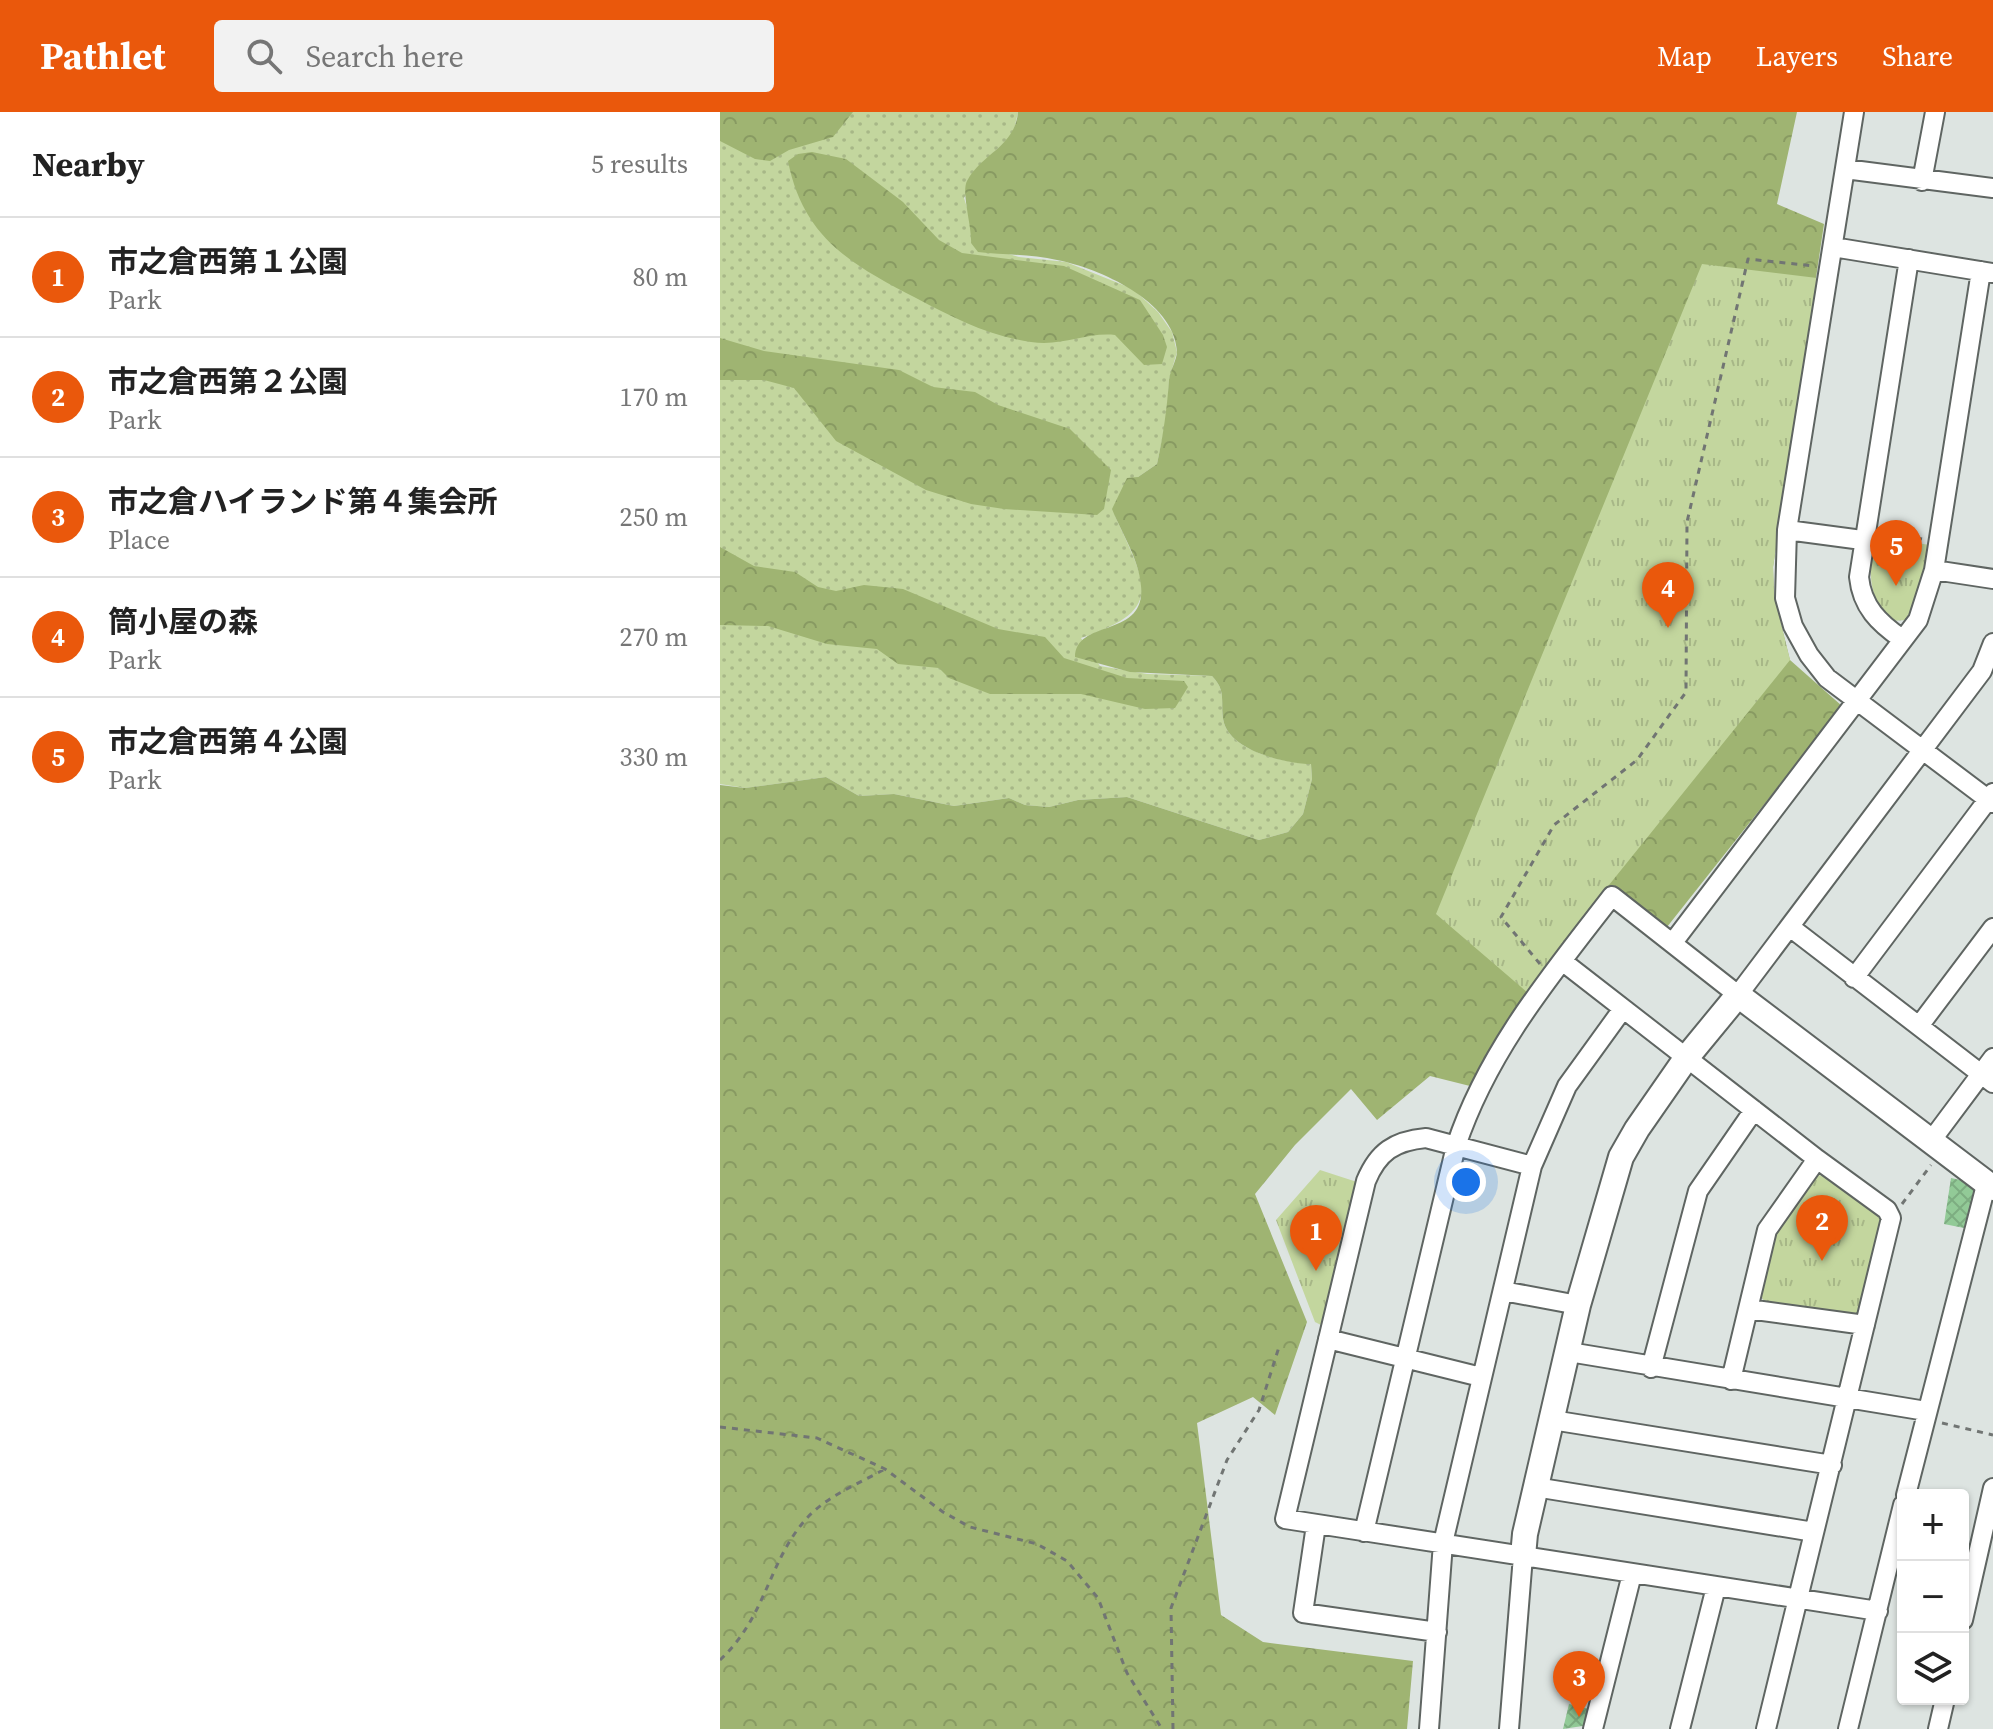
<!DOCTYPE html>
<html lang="en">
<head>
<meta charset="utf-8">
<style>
	:root { --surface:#fff; --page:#f2f2f2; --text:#222; --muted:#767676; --line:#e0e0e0; --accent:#ea580c }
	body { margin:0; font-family:"Source Serif 4","Noto Sans JP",serif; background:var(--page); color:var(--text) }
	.controls { position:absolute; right:24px; bottom:24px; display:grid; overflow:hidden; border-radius:8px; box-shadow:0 2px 6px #0004 }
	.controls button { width:72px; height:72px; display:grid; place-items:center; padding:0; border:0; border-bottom:2px solid var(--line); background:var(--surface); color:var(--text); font:40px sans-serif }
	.you { position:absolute; left:746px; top:1070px; width:28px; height:28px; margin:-20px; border:6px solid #fff; border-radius:50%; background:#1a73e8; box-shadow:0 0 0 12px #1a73e833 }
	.badge { display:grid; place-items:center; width:52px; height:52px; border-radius:50%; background:var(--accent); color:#fff; font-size:26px; font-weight:700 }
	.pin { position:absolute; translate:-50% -66px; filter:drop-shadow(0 2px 4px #0008) }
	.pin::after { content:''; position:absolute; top:42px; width:28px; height:24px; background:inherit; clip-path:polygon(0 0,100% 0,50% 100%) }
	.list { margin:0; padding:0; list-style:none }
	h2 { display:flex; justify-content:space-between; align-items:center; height:104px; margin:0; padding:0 32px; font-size:34px }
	h2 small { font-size:26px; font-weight:400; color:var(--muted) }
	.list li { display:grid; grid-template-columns:52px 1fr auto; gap:24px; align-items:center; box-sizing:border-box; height:120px; padding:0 32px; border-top:2px solid var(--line) }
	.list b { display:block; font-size:30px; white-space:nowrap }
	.list p { margin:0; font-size:26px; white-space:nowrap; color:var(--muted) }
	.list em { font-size:26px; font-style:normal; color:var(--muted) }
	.icon { flex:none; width:44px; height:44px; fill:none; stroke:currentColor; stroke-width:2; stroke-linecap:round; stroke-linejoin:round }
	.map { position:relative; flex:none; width:1273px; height:1617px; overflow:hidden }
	header { display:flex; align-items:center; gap:48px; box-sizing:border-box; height:112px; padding:0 40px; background:var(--accent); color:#fff }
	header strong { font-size:38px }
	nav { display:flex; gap:44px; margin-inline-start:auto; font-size:28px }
	.search { width:560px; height:72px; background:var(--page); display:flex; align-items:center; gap:20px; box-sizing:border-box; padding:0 28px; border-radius:8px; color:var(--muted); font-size:30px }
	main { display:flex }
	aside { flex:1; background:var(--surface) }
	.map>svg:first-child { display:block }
	.grass { fill:url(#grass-dots) }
	.forest { fill:url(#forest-crowns) }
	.park { fill:url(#park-tufts) }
	.building { fill:url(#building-cross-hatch) }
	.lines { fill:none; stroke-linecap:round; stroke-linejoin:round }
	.street-casing { stroke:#5f6562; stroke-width:22 }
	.secondary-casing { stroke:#5f6562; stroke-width:28 }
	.path { stroke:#717573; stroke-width:3; stroke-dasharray:6 6; stroke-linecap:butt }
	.street { stroke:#fff; stroke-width:18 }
	.secondary { stroke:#fff; stroke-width:24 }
</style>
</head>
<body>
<header>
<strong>Pathlet</strong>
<div class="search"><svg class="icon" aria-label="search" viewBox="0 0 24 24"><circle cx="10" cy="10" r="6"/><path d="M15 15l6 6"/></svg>Search here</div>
<nav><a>Map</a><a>Layers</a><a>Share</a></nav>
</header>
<main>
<aside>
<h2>Nearby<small>5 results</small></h2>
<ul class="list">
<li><span class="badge">1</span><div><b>市之倉西第１公園</b><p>Park</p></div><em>80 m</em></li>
<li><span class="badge">2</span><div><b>市之倉西第２公園</b><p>Park</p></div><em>170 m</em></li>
<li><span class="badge">3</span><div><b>市之倉ハイランド第４集会所</b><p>Place</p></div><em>250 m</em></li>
<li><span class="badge">4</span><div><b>筒小屋の森</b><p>Park</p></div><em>270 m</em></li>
<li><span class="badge">5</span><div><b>市之倉西第４公園</b><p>Park</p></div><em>330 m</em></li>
</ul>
</aside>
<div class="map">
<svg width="1273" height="1617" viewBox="0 0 1273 1617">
	<defs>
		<pattern id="grass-dots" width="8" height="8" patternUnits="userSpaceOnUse" patternTransform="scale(2)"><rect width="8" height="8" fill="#c3d69e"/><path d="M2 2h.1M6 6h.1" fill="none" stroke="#a7b787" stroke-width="1.8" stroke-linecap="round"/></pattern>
		<pattern id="forest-crowns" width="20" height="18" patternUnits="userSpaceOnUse" patternTransform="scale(2)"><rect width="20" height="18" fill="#9fb472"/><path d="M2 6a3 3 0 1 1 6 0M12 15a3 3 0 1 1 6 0" fill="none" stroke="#889a62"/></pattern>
		<pattern id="park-tufts" width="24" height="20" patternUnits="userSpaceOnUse" patternTransform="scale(2)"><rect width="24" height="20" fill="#c3d69e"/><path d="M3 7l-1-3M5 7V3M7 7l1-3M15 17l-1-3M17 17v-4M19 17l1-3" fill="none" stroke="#a7b787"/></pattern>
		<pattern id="building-cross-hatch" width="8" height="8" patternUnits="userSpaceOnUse" patternTransform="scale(2)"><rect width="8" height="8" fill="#92ca97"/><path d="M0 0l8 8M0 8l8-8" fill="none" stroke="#7dad81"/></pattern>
	</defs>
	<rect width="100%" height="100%" fill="#dde4e1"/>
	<path class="grass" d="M0,0H298L293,22L267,47L244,86L252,111L251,131L299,145L346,150L413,177L438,200L452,220L457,240L449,267L448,299L437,352L418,365L395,404C427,474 445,498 361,526L380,554L427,562L492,564C508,580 499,592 504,611C512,639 566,652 591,651L592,667L583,702L568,720L539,728L407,685L358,688L329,695L305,693L289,686L234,694L174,682L139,684L106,665L25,676L0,672Z"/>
	<path class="forest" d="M0,0H133L113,25L69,38L50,49L35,47L0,29Z
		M298,0H1077L1057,92L1104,112L1053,455L1054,484L1070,548L1122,594L947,815L888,774L808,881L750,974L710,964L657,1008L631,977L575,1033L535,1082L587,1210L555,1303L533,1285L477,1311L501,1503L543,1530L693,1549L687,1617H0V673L25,676L106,665L139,684L174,682L234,694L289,686L305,693L329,695L358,688L407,685L539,728L568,720L583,702L592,667L591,652C566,652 512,639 504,611C499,592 508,580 492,564L410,560L355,545C356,506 426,527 421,474C419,447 402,422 392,397L407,366L418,365L437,352C443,324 447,297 449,268C450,258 457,248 457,239C454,189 379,156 337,148C312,142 284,143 258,140L251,131C252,114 241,81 247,69C262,41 295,35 298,0Z
		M92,40L126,47L183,90L219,128L242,141L344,154L420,188L443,223L447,235L442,252L424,253L395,223C366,220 342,235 311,230C268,224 234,206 196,186C132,153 83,126 68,49L78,42Z
		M0,226L44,239L179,258L213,275L255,280L278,293L350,317L391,358L384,397L377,403L284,397L251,392L206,378L116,329L74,276L44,268H0Z
		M0,435L34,454L75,460L98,475L116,479L144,473L183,477L278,517L325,525L344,546L407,566L464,569L468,575L455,596L425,597L361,582H270L229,566L219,556L178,552L157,537L107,532L48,514L0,513Z"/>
	<path class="park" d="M982,152L1097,166L1053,455L1054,484L1070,548L889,773L808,881L716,802Z
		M1152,424L1210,433L1199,481L1186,508L1172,509C1146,487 1150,456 1152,424Z
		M600,1058L637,1070L603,1214L595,1210L556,1108Z
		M1097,1063L1105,1064L1159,1103L1163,1117L1144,1198L1133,1204L1044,1189L1039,1181L1058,1114Z"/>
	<path class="building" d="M1231,1066L1254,1071L1249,1117L1224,1112Z
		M849,1592L873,1598L869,1613L843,1617Z"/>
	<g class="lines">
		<g class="street-casing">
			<path id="street" d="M1134,0L1067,418L1065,486L1073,514L1089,543L1107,566L1273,691
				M1125,57L1273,76
				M1202,69L1215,0
				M1113,135L1272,161
				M1067,418L1142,428
				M1214,458L1273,467
				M1182,527C1159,511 1142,495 1139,465L1189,147
				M1070,815L1273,971
				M954,829L1198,508L1214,458L1261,159
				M842,849L1097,1047
				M1134,866L1273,681
				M1199,914L1273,816
				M1211,1029L1273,946
				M812,1054L847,974L902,898
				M783,1179L858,1193
				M1028,1197L1145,1213
				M608,1227L761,1265
				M849,1240L1206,1299
				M931,1256L978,1079L1034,998
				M1011,1268L1047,1118L1097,1047L1167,1098L1171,1106L1046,1617
				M832,1308L1112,1353
				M815,1375L1094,1420
				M1186,1383L1266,1073
				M596,1413L583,1501L717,1520
				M644,1420L736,1034C768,938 831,863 892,784L1018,883L1262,559L1273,531
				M1243,1508L1273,1376
				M709,1617L723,1431L812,1054L706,1026C674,1029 658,1040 646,1069L565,1407L1158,1499
				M789,1617L803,1444
				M873,1617L912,1462
				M960,1617L996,1475
				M1128,1617L1183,1393
				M1218,1617L1225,1587"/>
		</g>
		<g class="secondary-casing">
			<path id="secondary" d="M803,1444L805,1422L858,1193L901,1045L917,1017L967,945L1018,883L1273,1076"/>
		</g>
		<path class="path" d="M1162,420L1202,427
			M820,852L781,805L834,713L917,648L966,580L967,410L1028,147L1095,154
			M1182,1092L1211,1053
			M1222,1311L1273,1323
			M0,1315L97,1326L165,1357L223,1400L250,1415L317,1432L347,1449L378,1486L407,1561L442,1617
			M0,1548C47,1504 48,1449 87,1406C107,1384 140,1371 165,1357
			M453,1617L451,1496L507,1348L539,1298L559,1235"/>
		<use href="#street" class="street"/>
		<use href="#secondary" class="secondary"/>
	</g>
</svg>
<div class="controls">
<button>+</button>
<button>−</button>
<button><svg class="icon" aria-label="layers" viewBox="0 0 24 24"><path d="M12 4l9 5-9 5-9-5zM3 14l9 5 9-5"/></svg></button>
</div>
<div class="you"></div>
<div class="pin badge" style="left:596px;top:1159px">1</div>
<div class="pin badge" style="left:1102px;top:1149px">2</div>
<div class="pin badge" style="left:859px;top:1605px">3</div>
<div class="pin badge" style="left:948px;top:516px">4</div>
<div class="pin badge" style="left:1176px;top:474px">5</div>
</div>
</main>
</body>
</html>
